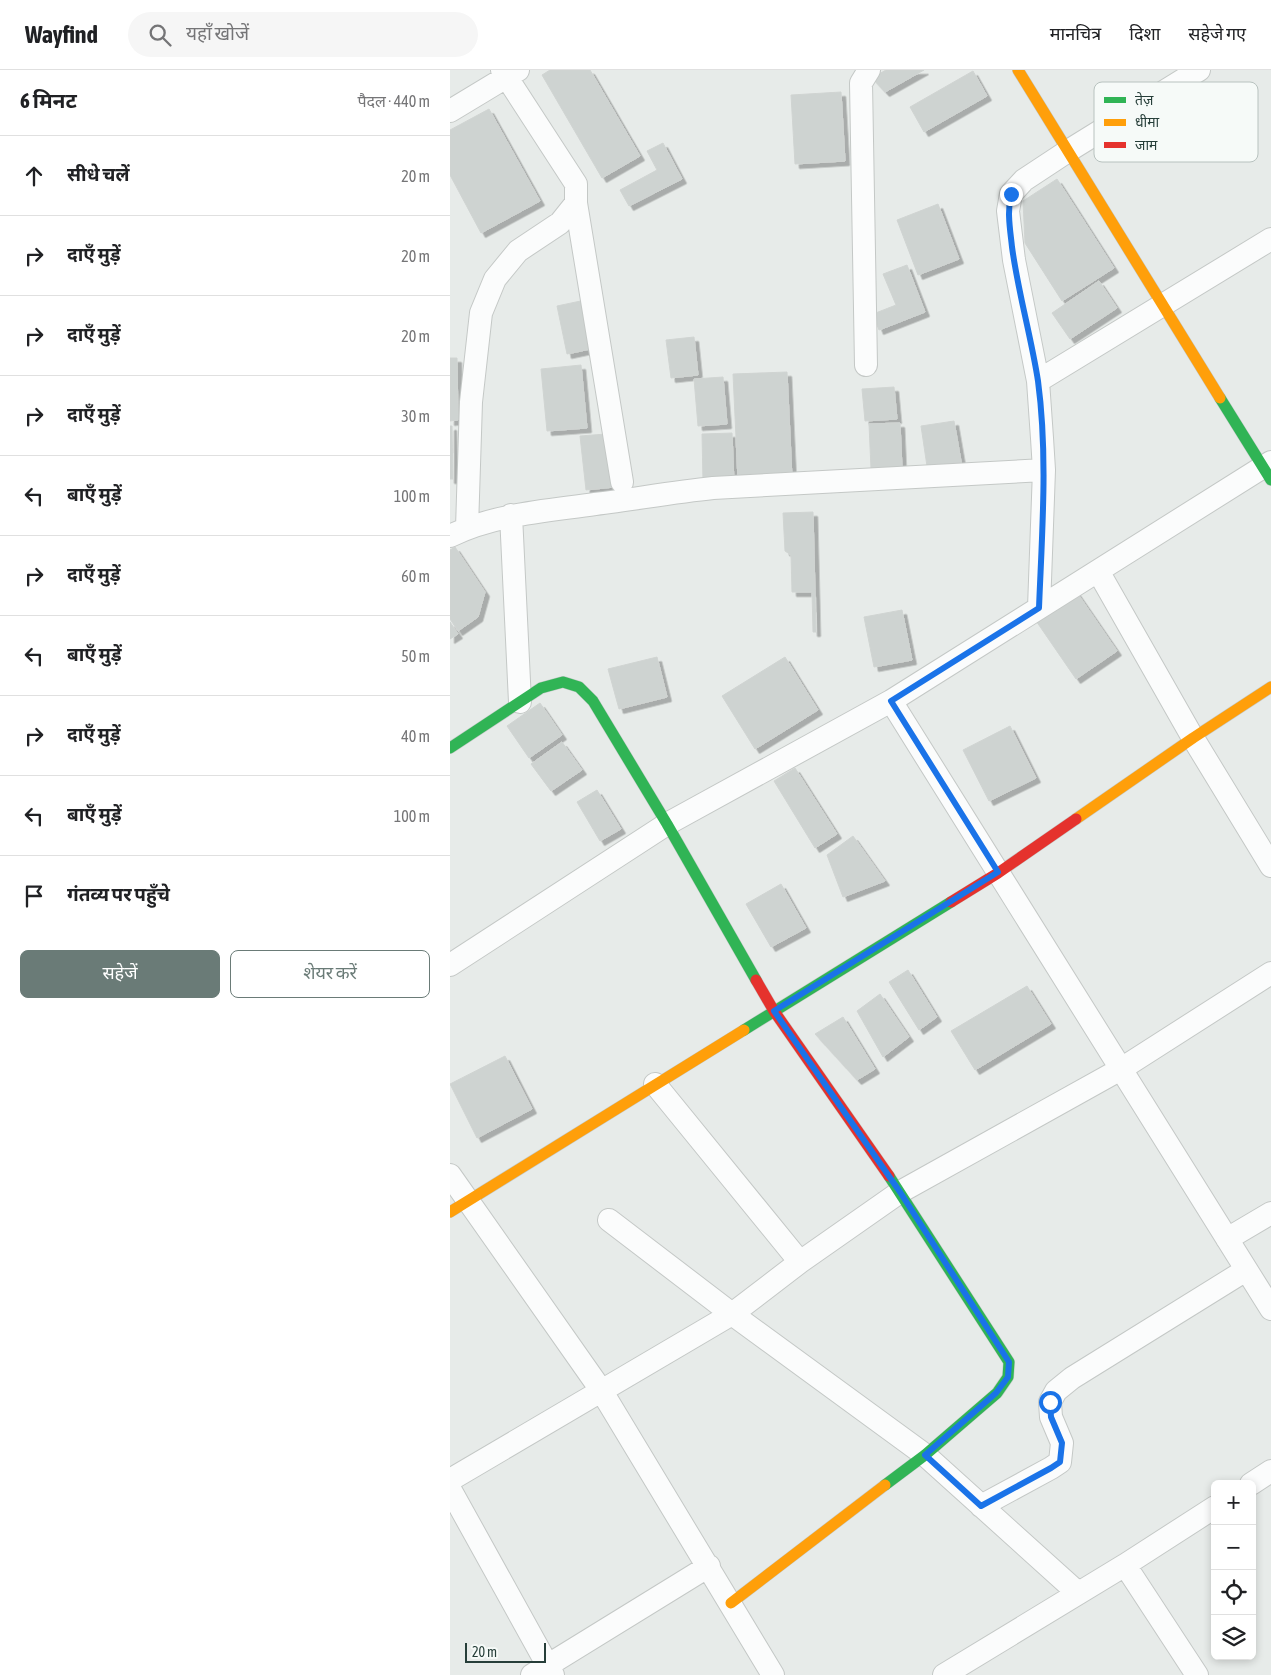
<!DOCTYPE html>
<html lang="hi">
<head>
<meta charset="utf-8">
<style>
	:root { --surface:#fff; --page:#f6f6f6; --text:#202124; --muted:#757577; --line:#e0e0e0; --accent:#6a7b77 }
	body { margin:0; font-family:"Asap Condensed","Noto Sans Devanagari",sans-serif; background:var(--page); color:var(--text) }
	.controls { position:absolute; right:15px; bottom:15px; display:grid; overflow:hidden; border-radius:8px; box-shadow:0 2px 8px #0003 }
	.controls button { width:45px; height:45px; display:grid; place-items:center; padding:0; border:0; border-bottom:1px solid var(--line); background:var(--surface); color:var(--text); font:25px sans-serif }
	.scale { position:absolute; left:15px; bottom:12px; width:81px; box-sizing:border-box; padding-left:5px; border:2px solid #263e39; border-top:0; font-size:14px; line-height:18px; white-space:nowrap; color:#263e39; -webkit-text-stroke:4px #f6faf8; paint-order:stroke }
	.stop { position:absolute; width:15px; height:15px; margin:-11px; border:4px solid #1a73e8; border-radius:50%; background:#fff }
	.stop.end { background:#1a73e8; border-color:#fff; box-shadow:0 1px 5px #0008 }
	.list { margin:0; padding:0; list-style:none }
	h2 { display:flex; justify-content:space-between; align-items:center; height:65px; margin:0; padding:0 20px; font-size:21px }
	h2 small { font-size:16px; font-weight:400; color:var(--muted) }
	.list li { display:grid; grid-template-columns:32px 1fr auto; gap:15px; align-items:center; box-sizing:border-box; height:80px; padding:0 20px; border-top:1px solid var(--line) }
	.list b { display:block; font-size:19px; white-space:nowrap }
	.list em { font-size:16px; font-style:normal; color:var(--muted) }
	.actions { display:flex; gap:10px; padding:15px 20px }
	.actions a { flex:1; padding:11px 0; border:1px solid var(--accent); border-radius:8px; text-align:center; font-size:18px; color:var(--accent) }
	.actions .main { background:var(--accent); color:#fff }
	.icon { flex:none; width:28px; height:28px; fill:none; stroke:currentColor; stroke-width:2; stroke-linecap:round; stroke-linejoin:round }
	.map { position:relative; flex:none; width:821px; height:1605px; overflow:hidden }
	header { display:flex; align-items:center; gap:30px; box-sizing:border-box; height:70px; padding:0 25px; background:var(--surface); border-bottom:1px solid var(--line) }
	header strong { font-size:24px }
	nav { display:flex; gap:28px; margin-inline-start:auto; font-size:18px }
	.search { width:350px; height:45px; background:var(--page); display:flex; align-items:center; gap:12px; box-sizing:border-box; padding:0 18px; border-radius:28px; color:var(--muted); font-size:19px }
	main { display:flex }
	aside { flex:1; background:var(--surface) }
	.map>svg:first-child { display:block }
	.building { fill:#ced3d1; stroke:#d0d4d2; filter:url(#shadow) }
	.lines { fill:none; stroke-linecap:round; stroke-linejoin:round }
	.street-casing { stroke:#c4c8c6; stroke-width:24 }
	.fast-casing { stroke:#c3c9c7; stroke-width:12 }
	.slow-casing { stroke:#c3c9c7; stroke-width:12 }
	.jam-casing { stroke:#c3c9c7; stroke-width:12 }
	.street { stroke:#fbfcfc; stroke-width:22 }
	.fast { stroke:#30b455; stroke-width:11 }
	.slow { stroke:#ff9f0a; stroke-width:11 }
	.jam { stroke:#e5322d; stroke-width:11 }
	.route { stroke:#1a73e8; stroke-width:6 }
	.key { fill:#f6faf8; stroke:#b8c2bf; stroke-width:1 }
	.key-label { font-size:14px; fill:#263e39 }
</style>
</head>
<body>
<header>
<strong>Wayfind</strong>
<div class="search"><svg class="icon" aria-label="search" viewBox="0 0 24 24"><circle cx="10" cy="10" r="6"/><path d="M15 15l6 6"/></svg>यहाँ खोजें</div>
<nav><a>मानचित्र</a><a>दिशा</a><a>सहेजे गए</a></nav>
</header>
<main>
<aside>
<h2>6 मिनट<small>पैदल · 440 m</small></h2>
<ul class="list">
<li><svg class="icon" aria-label="ahead" viewBox="0 0 24 24"><path d="M12 20V5M6 11l6-6 6 6"/></svg><div><b>सीधे चलें</b></div><em>20 m</em></li>
<li><svg class="icon" aria-label="right" viewBox="0 0 24 24"><path d="M7 20v-9h11M14 6l5 5-5 5"/></svg><div><b>दाएँ मुड़ें</b></div><em>20 m</em></li>
<li><svg class="icon" aria-label="right" viewBox="0 0 24 24"><path d="M7 20v-9h11M14 6l5 5-5 5"/></svg><div><b>दाएँ मुड़ें</b></div><em>20 m</em></li>
<li><svg class="icon" aria-label="right" viewBox="0 0 24 24"><path d="M7 20v-9h11M14 6l5 5-5 5"/></svg><div><b>दाएँ मुड़ें</b></div><em>30 m</em></li>
<li><svg class="icon" aria-label="left" viewBox="0 0 24 24"><path d="M17 20v-9H6M10 6l-5 5 5 5"/></svg><div><b>बाएँ मुड़ें</b></div><em>100 m</em></li>
<li><svg class="icon" aria-label="right" viewBox="0 0 24 24"><path d="M7 20v-9h11M14 6l5 5-5 5"/></svg><div><b>दाएँ मुड़ें</b></div><em>60 m</em></li>
<li><svg class="icon" aria-label="left" viewBox="0 0 24 24"><path d="M17 20v-9H6M10 6l-5 5 5 5"/></svg><div><b>बाएँ मुड़ें</b></div><em>50 m</em></li>
<li><svg class="icon" aria-label="right" viewBox="0 0 24 24"><path d="M7 20v-9h11M14 6l5 5-5 5"/></svg><div><b>दाएँ मुड़ें</b></div><em>40 m</em></li>
<li><svg class="icon" aria-label="left" viewBox="0 0 24 24"><path d="M17 20v-9H6M10 6l-5 5 5 5"/></svg><div><b>बाएँ मुड़ें</b></div><em>100 m</em></li>
<li><svg class="icon" aria-label="arrive" viewBox="0 0 24 24"><path d="M6 21V4h12l-3 4 3 4H6"/></svg><div><b>गंतव्य पर पहुँचे</b></div></li>
</ul>
<div class="actions"><a class="main">सहेजें</a><a>शेयर करें</a></div>
</aside>
<div class="map">
<svg width="821" height="1605" viewBox="0 0 821 1605">
	<defs>
		<filter id="shadow"><feDropShadow dx="4.5" dy="4.5" stdDeviation="0" flood-color="#0004"/></filter>
	</defs>
	<rect width="100%" height="100%" fill="#e7ebe9"/>
	<path class="building" d="M100,0H140L190,86L152,108L92,5Z
		M436,0H474L435,22L422,8Z
		M523,1L537,26L474,62L460,37Z
		M391,22L395,91L345,94L341,25Z
		M39,39L90,131L31,163L0,105V60Z
		M213,73L232,109L179,136L170,120L207,100L197,81Z
		M607,109L664,198L612,231L575,173L573,131Z
		M488,134L509,189L468,205L447,150Z
		M457,195L475,242L429,260L423,244L446,235L433,204Z
		M649,211L667,238L620,269L602,243Z
		M140,229L150,277L117,284L107,236Z
		M244,267L248,305L221,308L216,270Z
		M0,288H7L8,350L0,351Z
		M131,295L137,358L97,361L91,299Z
		M337,302L342,408L288,410L283,304Z
		M273,307L277,354L248,356L244,309Z
		M444,317L447,349L415,351L412,319Z
		M504,351L512,397L478,403L471,356Z
		M450,353L452,398L421,399L419,354Z
		M0,356H2L3,409H0Z
		M169,363L174,416L136,420L130,366Z
		M282,363L284,413H253L252,364Z
		M363,442L366,562H363L362,522H342L341,485L335,481L333,443Z
		M5,477L35,522L28,547L8,561L0,549V480Z
		M623,517L667,581L626,609L582,545Z
		M452,540L462,590L424,597L414,547Z
		M0,552L8,564L0,569Z
		M207,587L217,627L169,639L158,599Z
		M335,587L368,640L305,679L272,626Z
		M90,633L112,665L79,688L57,656Z
		M560,656L586,708L539,731L513,680Z
		M112,672L132,700L101,721L81,694Z
		M345,698L387,764L365,778L324,711Z
		M147,720L171,759L150,771L127,732Z
		M403,766L435,811L393,827L377,785Z
		M331,814L356,858L321,877L296,834Z
		M458,900L487,947L469,960L439,912Z
		M577,916L601,954L525,1000L501,961Z
		M430,924L459,967L433,987L407,941Z
		M393,947L425,999L407,1010L365,964Z
		M55,986L82,1039L27,1068L0,1014Z"/>
	<g class="lines">
		<g class="street-casing">
			<path id="street" d="M0,41L68,0
				M126,133L172,412
				M416,295L411,13L419,0
				M588,311L821,169
				M61,445L70,632
				M17,458L21,332L31,243L45,209L68,181L110,153L126,133V114L52,0
				M0,466C45,444 96,441 145,434C185,429 224,422 263,418L594,400
				M648,501L743,668L821,796
				M589,538L594,400L592,368L588,311L564,190L558,141L561,124L574,110L618,81L749,0
				M441,631L821,1239
				M0,895L217,754L441,631L821,392
				M205,1014L350,1192
				M0,1105L151,1320L323,1605
				M159,1150L282,1244L475,1385L628,1523
				M777,1169L821,1143
				M0,1410L282,1244L350,1192L450,1122L671,999L821,903
				M801,1414L821,1401
				M0,1419L103,1605
				M531,1436L601,1398L610,1392L612,1373L601,1347L600,1332L606,1321L622,1308L796,1200
				M675,1495L747,1605
				M82,1605L259,1496
				M494,1605L675,1495L765,1437"/>
		</g>
		<g class="fast-casing">
			<path id="fast" d="M770,328L821,410
				M0,678L91,618L113,612L129,617L143,631L217,754L306,910
				M294,960L501,832
				M435,1415L475,1385L547,1323L558,1307L559,1292L439,1106"/>
		</g>
		<g class="slow-casing">
			<path id="slow" d="M568,0L770,328
				M626,749L743,668L821,617
				M0,1142L294,960
				M281,1533L435,1415"/>
		</g>
		<g class="jam-casing">
			<path id="jam" d="M501,832L548,803L626,749
				M306,910L324,941L439,1106"/>
		</g>
		<use href="#street" class="street"/>
		<use href="#fast" class="fast"/>
		<use href="#slow" class="slow"/>
		<use href="#jam" class="jam"/>
	</g>
	<g class="lines">
		<path class="route" d="M561,124C557,143 560,158 562,177C568,222 581,266 588,311C598,386 592,462 589,538L441,631L548,802L324,941L450,1122L559,1292L558,1307L546,1323L475,1385L531,1436L601,1398L610,1392L612,1373L601,1347L600,1332"/>
	</g>
	<rect x="644" y="12" width="164" height="80" rx="8" class="key"/>
	<rect x="654" y="27" width="22" height="6" fill="#30b455"/>
	<rect x="654" y="49" width="22" height="7" fill="#ff9f0a"/>
	<rect x="654" y="72" width="22" height="6" fill="#e5322d"/>
	<g class="key-label">
		<text x="685" y="35">तेज़</text>
		<text x="685" y="57">धीमा</text>
		<text x="685" y="80">जाम</text>
	</g>
</svg>
<div class="controls">
<button>+</button>
<button>−</button>
<button><svg class="icon" aria-label="locate" viewBox="0 0 24 24"><circle cx="12" cy="12" r="6"/><path d="M12 2v4M12 18v4M2 12h4M18 12h4"/></svg></button>
<button><svg class="icon" aria-label="layers" viewBox="0 0 24 24"><path d="M12 4l9 5-9 5-9-5zM3 14l9 5 9-5"/></svg></button>
</div>
<div class="scale">20 m</div>
<div class="stop" style="left:600px;top:1332px"></div>
<div class="stop end" style="left:561px;top:124px"></div>
</div>
</main>
</body>
</html>
